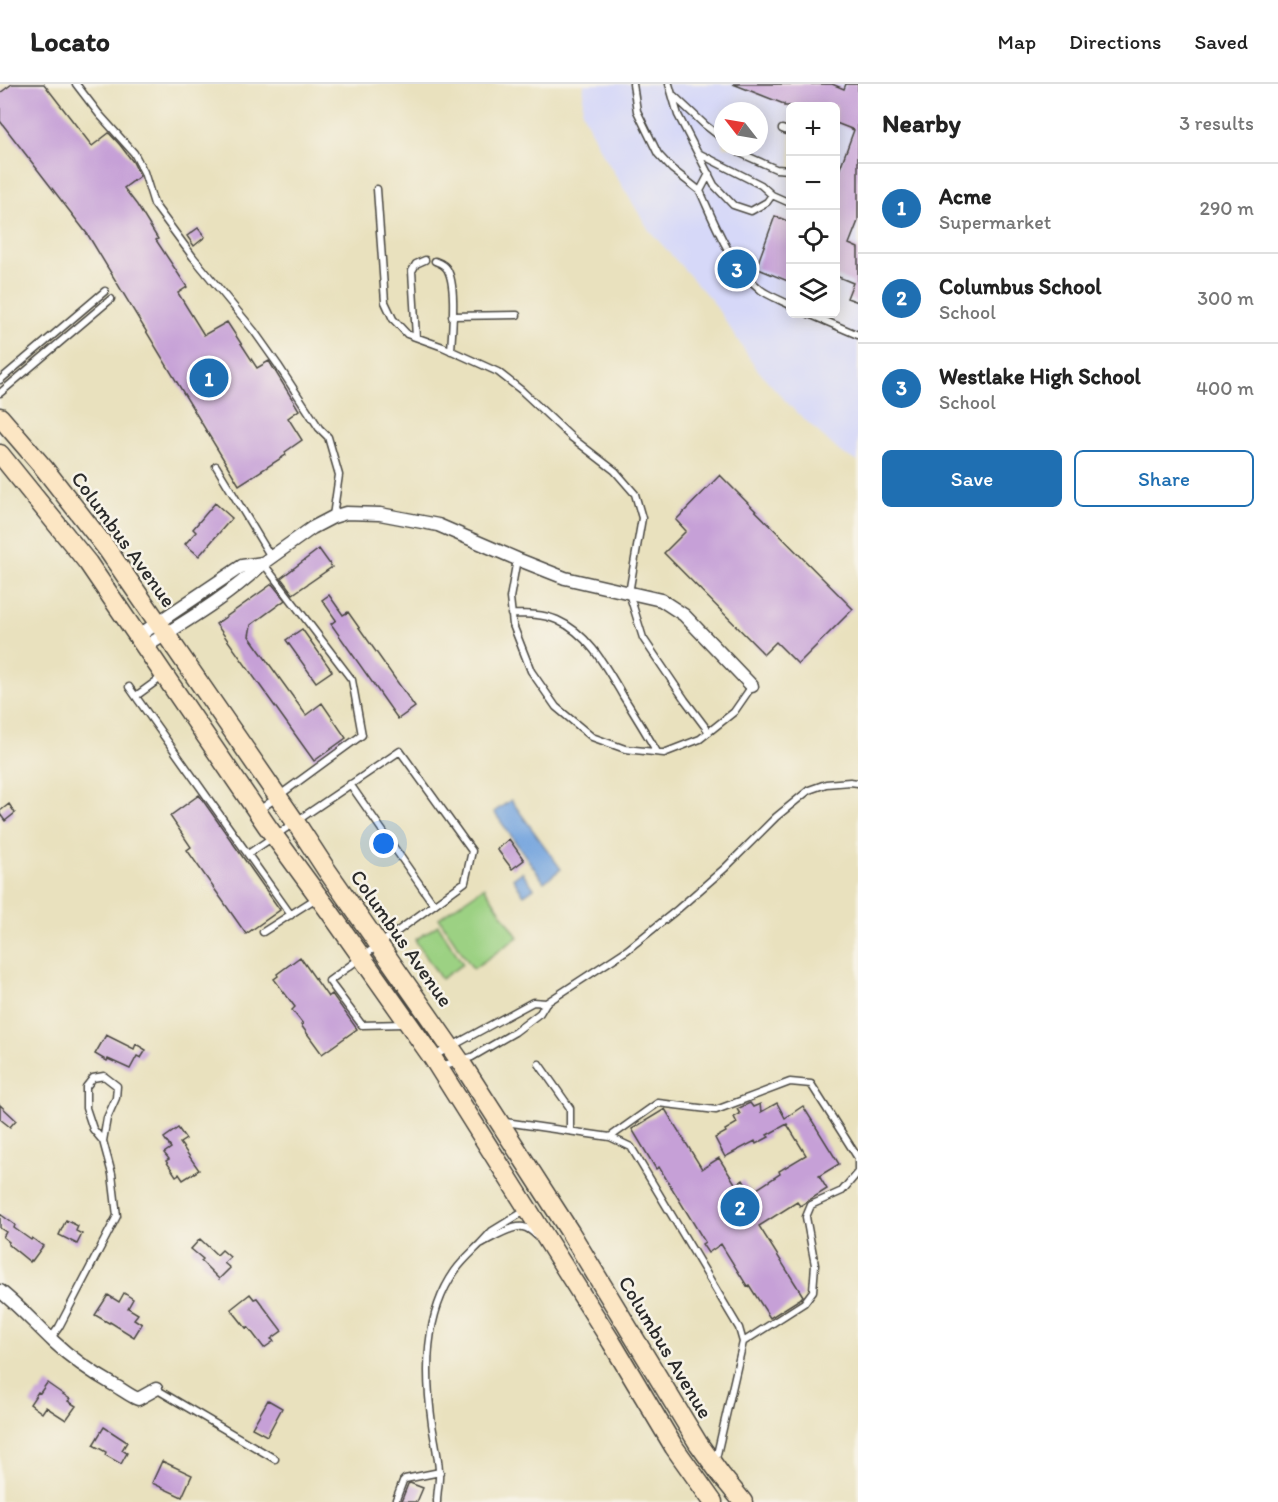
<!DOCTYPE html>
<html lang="en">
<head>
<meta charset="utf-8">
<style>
	:root { --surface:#fff; --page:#f6f6f6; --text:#222; --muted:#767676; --line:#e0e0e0; --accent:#1f6fb2 }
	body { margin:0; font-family:Itim,sans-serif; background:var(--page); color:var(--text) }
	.controls { position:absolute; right:18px; top:18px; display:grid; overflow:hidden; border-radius:9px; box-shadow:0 3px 15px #0003 }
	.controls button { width:54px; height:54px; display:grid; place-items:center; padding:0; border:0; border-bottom:2px solid var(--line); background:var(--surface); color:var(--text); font:30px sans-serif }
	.compass { position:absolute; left:714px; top:18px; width:54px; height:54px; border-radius:50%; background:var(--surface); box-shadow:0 3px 15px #0003; rotate:301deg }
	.you { position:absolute; left:384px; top:760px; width:21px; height:21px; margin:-15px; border:4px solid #fff; border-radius:50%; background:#1a73e8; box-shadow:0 0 0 9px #1a73e833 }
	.badge { display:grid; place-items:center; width:39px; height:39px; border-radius:50%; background:var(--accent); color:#fff; font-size:20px; font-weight:700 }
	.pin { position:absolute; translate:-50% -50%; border:3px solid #fff; box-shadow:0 2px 6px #0006 }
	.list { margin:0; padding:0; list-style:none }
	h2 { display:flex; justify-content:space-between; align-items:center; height:78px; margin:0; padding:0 24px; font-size:26px }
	h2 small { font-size:20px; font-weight:400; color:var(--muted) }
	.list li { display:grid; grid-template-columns:39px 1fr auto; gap:18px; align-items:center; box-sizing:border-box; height:90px; padding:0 24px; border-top:2px solid var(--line) }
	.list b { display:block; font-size:22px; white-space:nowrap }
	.list p { margin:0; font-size:20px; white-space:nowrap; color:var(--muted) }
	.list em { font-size:20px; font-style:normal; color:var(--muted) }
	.actions { display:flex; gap:12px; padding:18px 24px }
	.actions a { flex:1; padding:14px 0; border:2px solid var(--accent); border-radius:9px; text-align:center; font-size:21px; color:var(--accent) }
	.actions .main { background:var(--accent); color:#fff }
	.icon { flex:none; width:33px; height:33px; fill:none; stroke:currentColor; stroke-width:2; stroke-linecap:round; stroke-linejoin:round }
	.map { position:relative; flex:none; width:858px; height:1418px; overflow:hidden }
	header { display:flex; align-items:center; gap:36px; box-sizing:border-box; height:84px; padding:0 30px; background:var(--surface); border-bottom:2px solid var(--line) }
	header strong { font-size:28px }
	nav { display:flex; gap:33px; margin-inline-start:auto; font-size:21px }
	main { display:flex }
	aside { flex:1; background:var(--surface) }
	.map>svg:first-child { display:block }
	.built { fill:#d6d8f8; fill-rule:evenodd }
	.green { fill:#9cd183; stroke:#647e57; stroke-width:1.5 }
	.water { fill:#75a4de; stroke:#506884; stroke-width:1.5 }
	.building { fill:#c6a0d7 }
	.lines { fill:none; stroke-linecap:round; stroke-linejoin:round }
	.lane-casing { stroke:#484641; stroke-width:9 }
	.street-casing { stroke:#484641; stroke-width:15 }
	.secondary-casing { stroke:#484641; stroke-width:21 }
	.lane { stroke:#fff; stroke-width:6 }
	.street { stroke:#fff; stroke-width:12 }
	.secondary { stroke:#fce6c4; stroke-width:18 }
	.labels { text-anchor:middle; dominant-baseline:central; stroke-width:5; stroke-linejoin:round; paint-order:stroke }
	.street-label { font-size:21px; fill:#2b2b2b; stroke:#f7f3e8 }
</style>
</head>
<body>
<header>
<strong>Locato</strong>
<nav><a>Map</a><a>Directions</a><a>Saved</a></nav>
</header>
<main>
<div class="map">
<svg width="858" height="1418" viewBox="0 0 858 1418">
	<rect width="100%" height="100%" fill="#f7f3e8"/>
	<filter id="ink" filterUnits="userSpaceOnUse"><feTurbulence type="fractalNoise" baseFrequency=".0167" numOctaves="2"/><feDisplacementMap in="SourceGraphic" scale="12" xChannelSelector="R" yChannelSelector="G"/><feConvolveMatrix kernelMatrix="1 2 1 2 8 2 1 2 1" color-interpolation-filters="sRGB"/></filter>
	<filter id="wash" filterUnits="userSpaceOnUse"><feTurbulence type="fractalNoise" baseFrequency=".008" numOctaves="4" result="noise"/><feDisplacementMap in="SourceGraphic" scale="24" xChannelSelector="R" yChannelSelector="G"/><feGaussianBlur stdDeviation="1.35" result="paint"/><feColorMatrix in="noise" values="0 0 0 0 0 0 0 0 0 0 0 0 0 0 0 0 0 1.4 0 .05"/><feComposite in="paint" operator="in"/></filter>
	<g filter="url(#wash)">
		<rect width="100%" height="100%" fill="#e9e1be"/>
		<path class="built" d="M584,0H858V378L840,368L790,322L756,284L713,218L649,146L599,64L582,28ZM790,22H836V230H790ZM723,27H759V63H723Z"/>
		<path class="green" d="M484,803L518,853L473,885L439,834Z
			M438,841L463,880L441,895L415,856Z"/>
		<path class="water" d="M511,716L561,785L544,798L494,728Z
			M522,788L534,804L524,811L513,795Z"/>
		<g id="blocks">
			<path class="building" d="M12,0H44L92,62L109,49L120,61L133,78L140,92L124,104L137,121L158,155L156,156L187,203L178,209L204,251L227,238L257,284L269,277L299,326L288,334L302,356L285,368L286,371L239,401L88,151L0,37V9Z
				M733,0H832L844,5L846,0H858V137L849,160L858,164V218L847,214L853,199L836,192V95L854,46L836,39V22H784V20Z
				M775,132L790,138V198L756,184Z
				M198,144L205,153L194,162L187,152Z
				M720,391L853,525L798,580L776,558L764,570L664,469L686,447L676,436Z
				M215,419L232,434L199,472L185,460L196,448L193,445Z
				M319,465L332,483L293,510L281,494Z
				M272,500L285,516L251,541L249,552L306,631L322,619L346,654L314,677L216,540Z
				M329,511L343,531L348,528L415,623L398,635L331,540L336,536L322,516Z
				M302,545L332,587L316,598L286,556Z
				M199,711L280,826L246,850L187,766L191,763L170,732Z
				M9,720L15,729L5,737L0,730V727Z
				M509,755L524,776L512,785L497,765Z
				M300,873L328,913L332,910L357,945L322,970L301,941L303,940L292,926L295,923L274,895L278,892L277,890Z
				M106,951L134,965L136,960L146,966L141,974L137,972L130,985L108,975L107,977L95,970Z
				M750,1019L753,1023L760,1020L761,1028L777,1019L785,1034L803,1022L839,1080L819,1092L827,1105L800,1122L797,1118L759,1142L803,1212L800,1215L770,1234L749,1201L747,1202L721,1160L708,1169L702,1160L705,1158L659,1083L656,1085L632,1045L665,1025L702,1085L719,1074L736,1101L743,1096L751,1109L780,1090L779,1087L806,1071L787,1040L767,1051L769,1053L756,1060L755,1057L725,1073L715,1054L726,1048L725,1046L737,1039L734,1033L740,1030L737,1025Z
				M0,1021L16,1036L10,1043L0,1035Z
				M178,1044L186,1055L180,1059L199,1086L183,1096L179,1090L176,1092L166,1077L169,1075L164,1069L171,1064L164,1054Z
				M0,1130L15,1141L14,1144L31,1156L32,1154L43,1162L32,1177L31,1176L30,1178L8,1160L9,1158L3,1153L6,1148L0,1144Z
				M66,1136L78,1142L76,1147L82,1150L77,1160L59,1151Z
				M200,1155L217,1171L222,1166L230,1173L224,1179L230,1184L219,1195L201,1177L203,1175L191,1165Z
				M124,1209L133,1215L128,1224L138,1230L134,1235L142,1240L134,1253L110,1238L109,1239L95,1231L108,1211L119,1218Z
				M250,1210L254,1215L257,1214L282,1247L271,1255L274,1257L264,1264L248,1243L246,1244L231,1225Z
				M47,1299L70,1315L68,1317L76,1322L66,1336L46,1323L42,1329L30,1320L38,1308L40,1309Z
				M268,1316L282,1324L267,1352L252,1344Z
				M104,1343L127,1358L122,1366L127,1369L121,1380L105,1371L106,1368L93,1361Z
				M162,1377L192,1391L182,1413L152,1399Z
				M410,1399L423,1404L417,1418H401L408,1400Z"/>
		</g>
	</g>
	<g filter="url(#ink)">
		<use href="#blocks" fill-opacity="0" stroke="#484641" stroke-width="1.5"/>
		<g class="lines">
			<g class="lane-casing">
				<path id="lane" d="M76,0L99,30L134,69L144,88L154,120L193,173L254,247L278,281L319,344L328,353L339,391L333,432
					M633,0L637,27L658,70L672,85L700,107
					M669,0L678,31L714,101L733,121L751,127L767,118L772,111L790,119
					M672,10L705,41L723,55
					M782,45L790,48
					M733,63L740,69L776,85L790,86
					M698,69L761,101L772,111
					M709,90L700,107C716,142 730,181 761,206C769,212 781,216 790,221
					M377,105L385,218L393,235L407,250L443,263L498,288L521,306L571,353L615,387L635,410L642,434L629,509L643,554L685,616L709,648
					M435,177C440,179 444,180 447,185C457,201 452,246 451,267
					M809,230L858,251
					M452,232L517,231
					M416,253L412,187L416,180L425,176
					M0,296L105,207
					M0,309L111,215
					M216,382L271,473
					M517,475L510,514L513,541L531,587L556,623L592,653L625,665L664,669L700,655L734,628L752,602
					M511,530C527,530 543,530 557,536C589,550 606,583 623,612C635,631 646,649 657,668
					M129,603L291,831
					M136,612L162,593
					M350,700L434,821
					M258,727L362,651L352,596L263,479
					M248,770L400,667L472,767L465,798L329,897L362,941L404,940
					M263,848L318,813
					M434,972L533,918L546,919
					M539,980L570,1024V1047
					M441,982L472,973L515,948L540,929L546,919L627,866L678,825L725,784L776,733L809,706L826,700L850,698L858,699
					M505,1038L610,1053L631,1063L739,1244L743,1258L715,1379
					M610,1053L658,1019L716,1026L790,998L811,1000L858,1074V1088L842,1107L811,1121L806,1133L815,1181L813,1207L804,1219L743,1258
					M525,1127L492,1147L480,1160C490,1155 512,1141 523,1143C528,1144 532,1147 536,1151
					M51,1254L59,1243L117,1132L112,1090L103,1057L107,1034L116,1014L117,1002L104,992L93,994L86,1003V1024L93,1045L103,1057
					M156,1305L275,1375
					M395,1418L403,1397L405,1395L440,1388
					M437,1418C437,1407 440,1396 439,1386C438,1370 434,1355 432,1340C425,1289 424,1231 455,1187C462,1177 471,1169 480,1160"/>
			</g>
			<g class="street-casing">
				<path id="street" d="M263,479L312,444L333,433L346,429L380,430L438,441L517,475L565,494L661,516L684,531L752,602
					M138,552L242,482L263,479C228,513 186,537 145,563
					M0,1207C19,1222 36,1241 54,1258C72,1275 93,1289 114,1301C123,1306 130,1312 138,1315L156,1305"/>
			</g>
			<g class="secondary-casing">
				<path id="secondary" d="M0,333L43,383L107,465L296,739L326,785L460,977L570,1148L698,1359L721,1391L743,1418
					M0,370L88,479L267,742L329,827L432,973L612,1259L674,1363L713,1418"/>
			</g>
			<use href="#lane" class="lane"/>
			<use href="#street" class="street"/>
			<use href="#secondary" class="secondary"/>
		</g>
	</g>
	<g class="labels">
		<g class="street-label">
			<text transform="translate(124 455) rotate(54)">Columbus Avenue</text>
			<text transform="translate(402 854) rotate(55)">Columbus Avenue</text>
			<text transform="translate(666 1263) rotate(59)">Columbus Avenue</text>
		</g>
	</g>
</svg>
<div class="controls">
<button>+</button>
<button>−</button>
<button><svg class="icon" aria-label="locate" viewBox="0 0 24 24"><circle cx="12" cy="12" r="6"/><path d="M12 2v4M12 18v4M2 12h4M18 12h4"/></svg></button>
<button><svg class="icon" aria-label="layers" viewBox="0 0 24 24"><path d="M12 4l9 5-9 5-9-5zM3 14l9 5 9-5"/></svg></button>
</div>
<svg class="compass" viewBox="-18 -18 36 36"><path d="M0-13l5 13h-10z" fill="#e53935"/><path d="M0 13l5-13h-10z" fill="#767676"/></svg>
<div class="you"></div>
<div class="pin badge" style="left:209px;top:294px">1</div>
<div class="pin badge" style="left:740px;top:1123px">2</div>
<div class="pin badge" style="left:737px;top:185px">3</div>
</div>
<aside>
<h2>Nearby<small>3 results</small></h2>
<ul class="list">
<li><span class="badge">1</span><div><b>Acme</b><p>Supermarket</p></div><em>290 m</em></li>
<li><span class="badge">2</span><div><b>Columbus School</b><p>School</p></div><em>300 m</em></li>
<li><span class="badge">3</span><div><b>Westlake High School</b><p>School</p></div><em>400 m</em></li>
</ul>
<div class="actions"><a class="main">Save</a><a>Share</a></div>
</aside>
</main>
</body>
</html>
